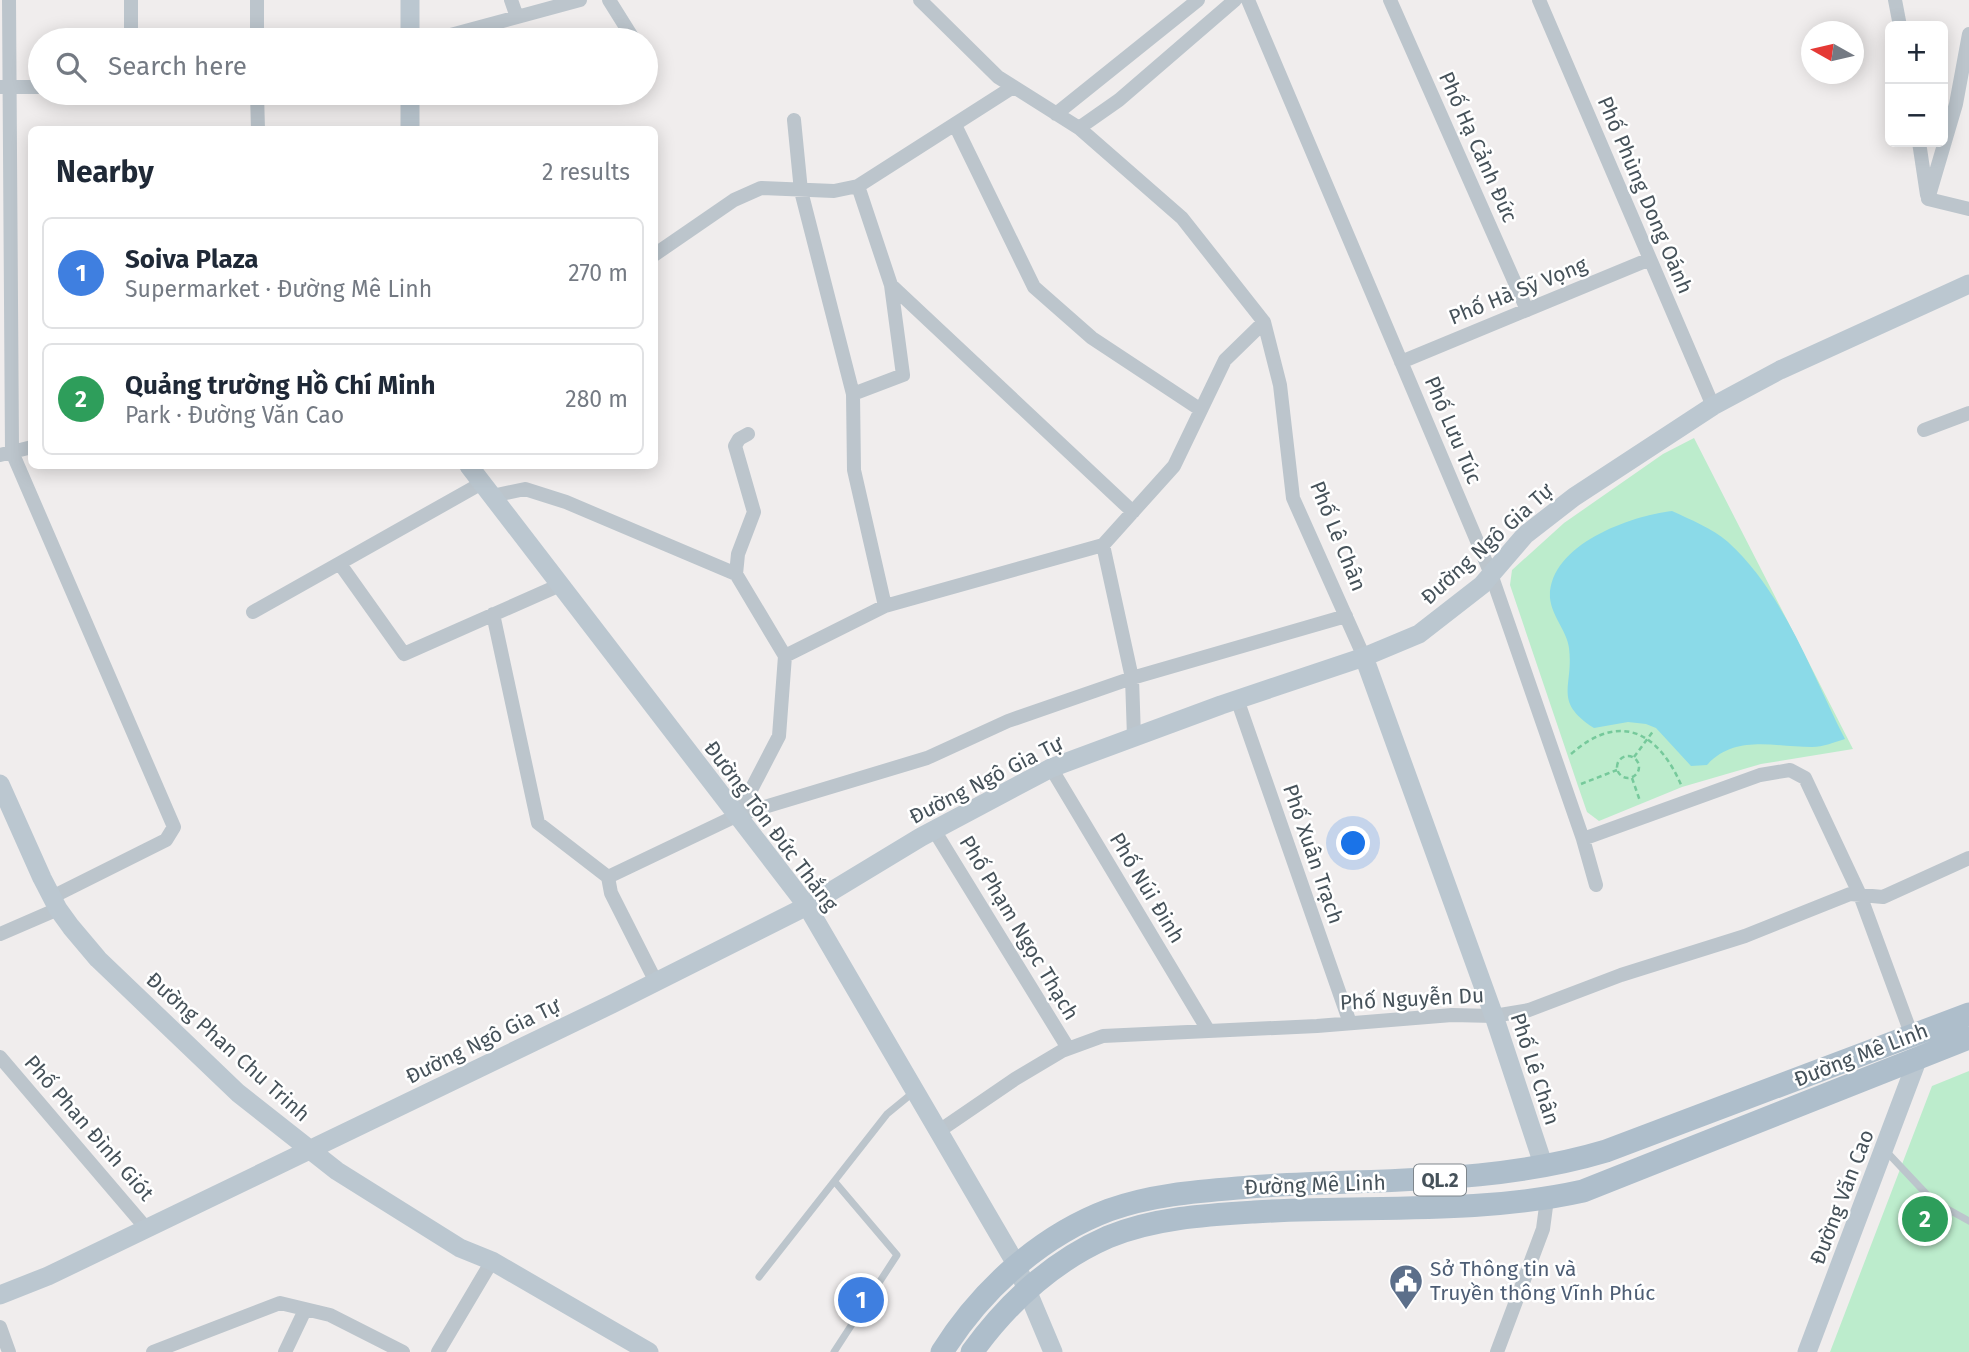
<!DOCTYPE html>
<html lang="en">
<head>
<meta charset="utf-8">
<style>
	:root { --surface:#fff; --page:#f2f2f3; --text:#1f2937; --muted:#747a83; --line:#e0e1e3; --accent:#0f766e }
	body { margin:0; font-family:"Fira Sans",sans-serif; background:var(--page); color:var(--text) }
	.controls { position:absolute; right:21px; top:21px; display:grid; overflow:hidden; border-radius:10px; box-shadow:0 4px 18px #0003 }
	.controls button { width:63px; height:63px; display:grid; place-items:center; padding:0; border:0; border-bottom:2px solid var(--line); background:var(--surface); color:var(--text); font:35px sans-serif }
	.compass { position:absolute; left:1801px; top:21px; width:63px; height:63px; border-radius:50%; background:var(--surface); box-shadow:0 4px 18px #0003; rotate:278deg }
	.you { position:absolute; left:1354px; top:844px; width:24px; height:24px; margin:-18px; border:5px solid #fff; border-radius:50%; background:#1a73e8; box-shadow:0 0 0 10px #1a73e833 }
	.badge { display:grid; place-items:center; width:46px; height:46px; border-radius:50%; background:var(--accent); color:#fff; font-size:23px; font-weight:700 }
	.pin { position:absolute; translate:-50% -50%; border:4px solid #fff; box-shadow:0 2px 7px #0006 }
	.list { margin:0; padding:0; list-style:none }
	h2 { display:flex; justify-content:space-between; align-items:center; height:91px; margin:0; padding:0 28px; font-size:30px }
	h2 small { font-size:23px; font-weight:400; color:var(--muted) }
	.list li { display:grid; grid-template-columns:46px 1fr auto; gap:21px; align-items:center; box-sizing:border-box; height:112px; margin:0 14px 14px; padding:0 14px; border:2px solid var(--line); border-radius:10px }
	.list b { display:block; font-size:26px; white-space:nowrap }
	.list p { margin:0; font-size:23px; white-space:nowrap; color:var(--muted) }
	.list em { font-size:23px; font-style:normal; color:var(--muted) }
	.icon { flex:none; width:38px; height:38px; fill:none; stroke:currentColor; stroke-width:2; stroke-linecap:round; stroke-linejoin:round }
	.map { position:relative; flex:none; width:1969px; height:1352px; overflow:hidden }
	.search { position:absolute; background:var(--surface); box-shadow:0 4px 18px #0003; left:28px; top:28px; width:630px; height:77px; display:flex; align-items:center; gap:18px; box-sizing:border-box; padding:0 24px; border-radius:38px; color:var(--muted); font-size:26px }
	.panel { position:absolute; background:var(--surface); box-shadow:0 4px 18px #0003; left:28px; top:126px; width:630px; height:343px; border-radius:10px }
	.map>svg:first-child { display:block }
	.green { fill:#bceccc }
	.water { fill:#8bdae8 }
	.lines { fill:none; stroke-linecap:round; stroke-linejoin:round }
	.path { stroke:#76c99b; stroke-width:2.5; stroke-dasharray:5 3.5; stroke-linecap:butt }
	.lane { stroke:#bcc5cc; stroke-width:7 }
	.street { stroke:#bcc5cc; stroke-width:14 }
	.secondary { stroke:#bbc7d0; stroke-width:19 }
	.primary { stroke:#aebecb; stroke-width:23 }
	.labels { text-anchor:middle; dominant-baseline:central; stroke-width:5; stroke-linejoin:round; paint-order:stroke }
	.shield { fill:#fff; stroke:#7e868c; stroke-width:2 }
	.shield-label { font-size:19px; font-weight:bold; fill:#46525a }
	.street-label { font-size:21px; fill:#46525a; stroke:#fff }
	.service-label { font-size:21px; fill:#4e5e75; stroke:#fff; text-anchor:start }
</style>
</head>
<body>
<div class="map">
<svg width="1969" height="1352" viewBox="0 0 1969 1352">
	<rect width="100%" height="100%" fill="#f0eded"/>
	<path class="green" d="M1694,438L1853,749L1761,764L1682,787L1599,821L1587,812L1578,786L1510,585L1512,570L1564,523L1663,454Z
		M1969,1071V1352H1830L1932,1086Z"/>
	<path class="water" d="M1672,511C1691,520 1712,528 1728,542C1784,593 1811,672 1845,739C1835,742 1823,747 1812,747C1775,747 1735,734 1707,765L1691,766L1656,728L1646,724L1628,722L1594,728C1552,701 1574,687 1569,648C1567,631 1552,617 1550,598C1548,545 1630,516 1672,511Z"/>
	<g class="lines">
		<path class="path" d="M1571,754C1620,711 1659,732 1682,787
			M1617 767a11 11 0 1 1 22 0a11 11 0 1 1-22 0Z
			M1634,757L1654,730
			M1632,778L1640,801
			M1581,784L1617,770"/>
		<path class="lane" d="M1885,1150L1933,1201L1969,1221
			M759,1277L887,1114L915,1091
			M834,1352L897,1255L835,1182"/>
		<path class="street" d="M9,0L12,452L174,827L166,840L52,897
			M131,0V40
			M257,0V40
			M511,0L517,17
			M609,0L634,40
			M920,0L998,77L1079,128L1182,218L1264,322L1280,385L1293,498L1364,657
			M1248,0L1491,574L1583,839L1596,885
			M1390,0L1527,310
			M1539,0L1713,406
			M1895,0L1900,26
			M1969,34L1956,104L1928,199L1969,209
			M432,40L580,0
			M0,87H40
			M257,93L258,130
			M378,93L410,94
			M1056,114L1198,0
			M794,120L801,191L853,394L854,470L885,606
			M955,125L1034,287L1092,338L1201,410
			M1079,128L1119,100L1235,0
			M1919,142L1927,195
			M654,255L734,200L761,188L834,191L858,186L1013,87
			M891,285L1133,512
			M1401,362L1650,259
			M853,394L903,375L891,285L858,186
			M1924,430L1969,413
			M0,455L32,447
			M492,496L525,489L566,502L736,574L785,656
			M1103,545L1132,678L1134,737
			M340,564L404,654L560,585
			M736,574L738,554L754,512L735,446L739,439L748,434
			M253,612L482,483
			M493,614L538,823L608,877
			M1237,699L1350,1023
			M1051,768L1208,1030
			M738,815L779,736L785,656L885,606L1103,545L1174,466L1225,360L1264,322
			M934,830L1068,1048
			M1583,839L1760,775L1790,770L1805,778L1860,895L1912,1036
			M0,934L58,909
			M656,982L611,893L608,877L738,815L927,758L1008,721L1132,678L1346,616
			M0,1057L146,1228
			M939,1131L1015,1079L1062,1051L1103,1036L1317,1026L1452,1015L1494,1016L1529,1010L1621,975L1745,936L1850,894L1883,897L1969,858
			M0,1327L9,1352
			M153,1352L280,1303L330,1315L403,1352
			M285,1352L305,1310
			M438,1352L492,1261
			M1497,1352L1543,1229L1547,1199"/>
		<path class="secondary" d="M410,40V0
			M410,130V93
			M469,466L807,906L1016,1264L1053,1352
			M1364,657L1494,1016L1544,1167
			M0,784L42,878L58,909L71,927L98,959L238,1093L337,1171L460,1248L492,1261L649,1352
			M0,1295L48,1276L612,1004L807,906L921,837L1051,768L1221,705L1364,657L1419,634L1482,585L1525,535L1574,497L1713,406L1780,370L1969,284
			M1807,1352L1918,1058"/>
		<path class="primary" d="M942,1352C981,1290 1040,1236 1109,1210C1153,1194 1202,1191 1249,1187C1370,1178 1489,1186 1606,1151L1969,1014
			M972,1352C1007,1304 1053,1261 1108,1237C1154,1218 1206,1215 1254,1212C1364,1205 1475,1215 1583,1191L1969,1038"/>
	</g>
	<defs>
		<g id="civic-pin" transform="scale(1.75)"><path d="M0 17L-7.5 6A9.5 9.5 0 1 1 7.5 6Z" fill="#5c6f8a" stroke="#fff"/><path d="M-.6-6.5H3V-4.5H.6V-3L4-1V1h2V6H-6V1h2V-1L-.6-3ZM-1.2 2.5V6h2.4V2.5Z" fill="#fff"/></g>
	</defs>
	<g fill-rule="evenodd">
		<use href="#civic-pin" x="1406" y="1281"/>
	</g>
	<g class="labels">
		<rect class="shield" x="1414" y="1164.5" width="52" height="31" rx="5"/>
		<g class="shield-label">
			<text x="1440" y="1180">QL.2</text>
		</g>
		<g class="street-label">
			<text transform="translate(1478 147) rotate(66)">Phố Hạ Cảnh Đức</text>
			<text transform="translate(1645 195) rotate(67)">Phố Phùng Dong Oánh</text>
			<text transform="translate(1518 291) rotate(-22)">Phố Hà Sỹ Vọng</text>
			<text transform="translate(1453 430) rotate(67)">Phố Lưu Túc</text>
			<text transform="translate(1338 536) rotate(68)">Phố Lê Chân</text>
			<text transform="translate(1487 544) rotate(-42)">Đường Ngô Gia Tự</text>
			<text transform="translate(986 780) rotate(-27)">Đường Ngô Gia Tự</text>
			<text transform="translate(771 826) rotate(53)">Đường Tôn Đức Thắng</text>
			<text transform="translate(1313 854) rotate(71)">Phố Xuân Trạch</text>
			<text transform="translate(1147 888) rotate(59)">Phố Núi Đinh</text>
			<text transform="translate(1019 928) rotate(59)">Phố Phạm Ngọc Thạch</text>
			<text transform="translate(1412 999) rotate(-3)">Phố Nguyễn Du</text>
			<text transform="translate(483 1041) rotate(-26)">Đường Ngô Gia Tự</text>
			<text transform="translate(228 1047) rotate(42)">Đường Phan Chu Trinh</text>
			<text transform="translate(1861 1055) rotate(-21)">Đường Mê Linh</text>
			<text transform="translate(1535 1069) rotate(72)">Phố Lê Chân</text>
			<text transform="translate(89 1128) rotate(49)">Phố Phan Đình Giót</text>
			<text transform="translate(1315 1185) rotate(-2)">Đường Mê Linh</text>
			<text transform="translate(1842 1197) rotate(-69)">Đường Văn Cao</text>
		</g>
		<g class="service-label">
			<text x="1430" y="1269">Sở Thông tin và<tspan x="1430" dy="24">Truyền thông Vĩnh Phúc</tspan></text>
		</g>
	</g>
</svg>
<div class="controls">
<button>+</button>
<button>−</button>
</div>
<svg class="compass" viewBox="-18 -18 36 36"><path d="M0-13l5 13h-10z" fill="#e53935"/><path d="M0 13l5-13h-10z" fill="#747a83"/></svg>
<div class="you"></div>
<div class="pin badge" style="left:861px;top:1300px;background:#3f7fe0">1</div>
<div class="pin badge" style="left:1925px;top:1219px;background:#2e9e5b">2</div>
<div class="search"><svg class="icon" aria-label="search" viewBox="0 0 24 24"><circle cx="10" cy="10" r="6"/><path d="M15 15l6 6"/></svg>Search here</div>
<section class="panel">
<h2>Nearby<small>2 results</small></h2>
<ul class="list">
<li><span class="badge" style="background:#3f7fe0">1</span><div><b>Soiva Plaza</b><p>Supermarket · Đường Mê Linh</p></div><em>270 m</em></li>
<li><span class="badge" style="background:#2e9e5b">2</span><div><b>Quảng trường Hồ Chí Minh</b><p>Park · Đường Văn Cao</p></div><em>280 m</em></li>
</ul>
</section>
</div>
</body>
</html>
